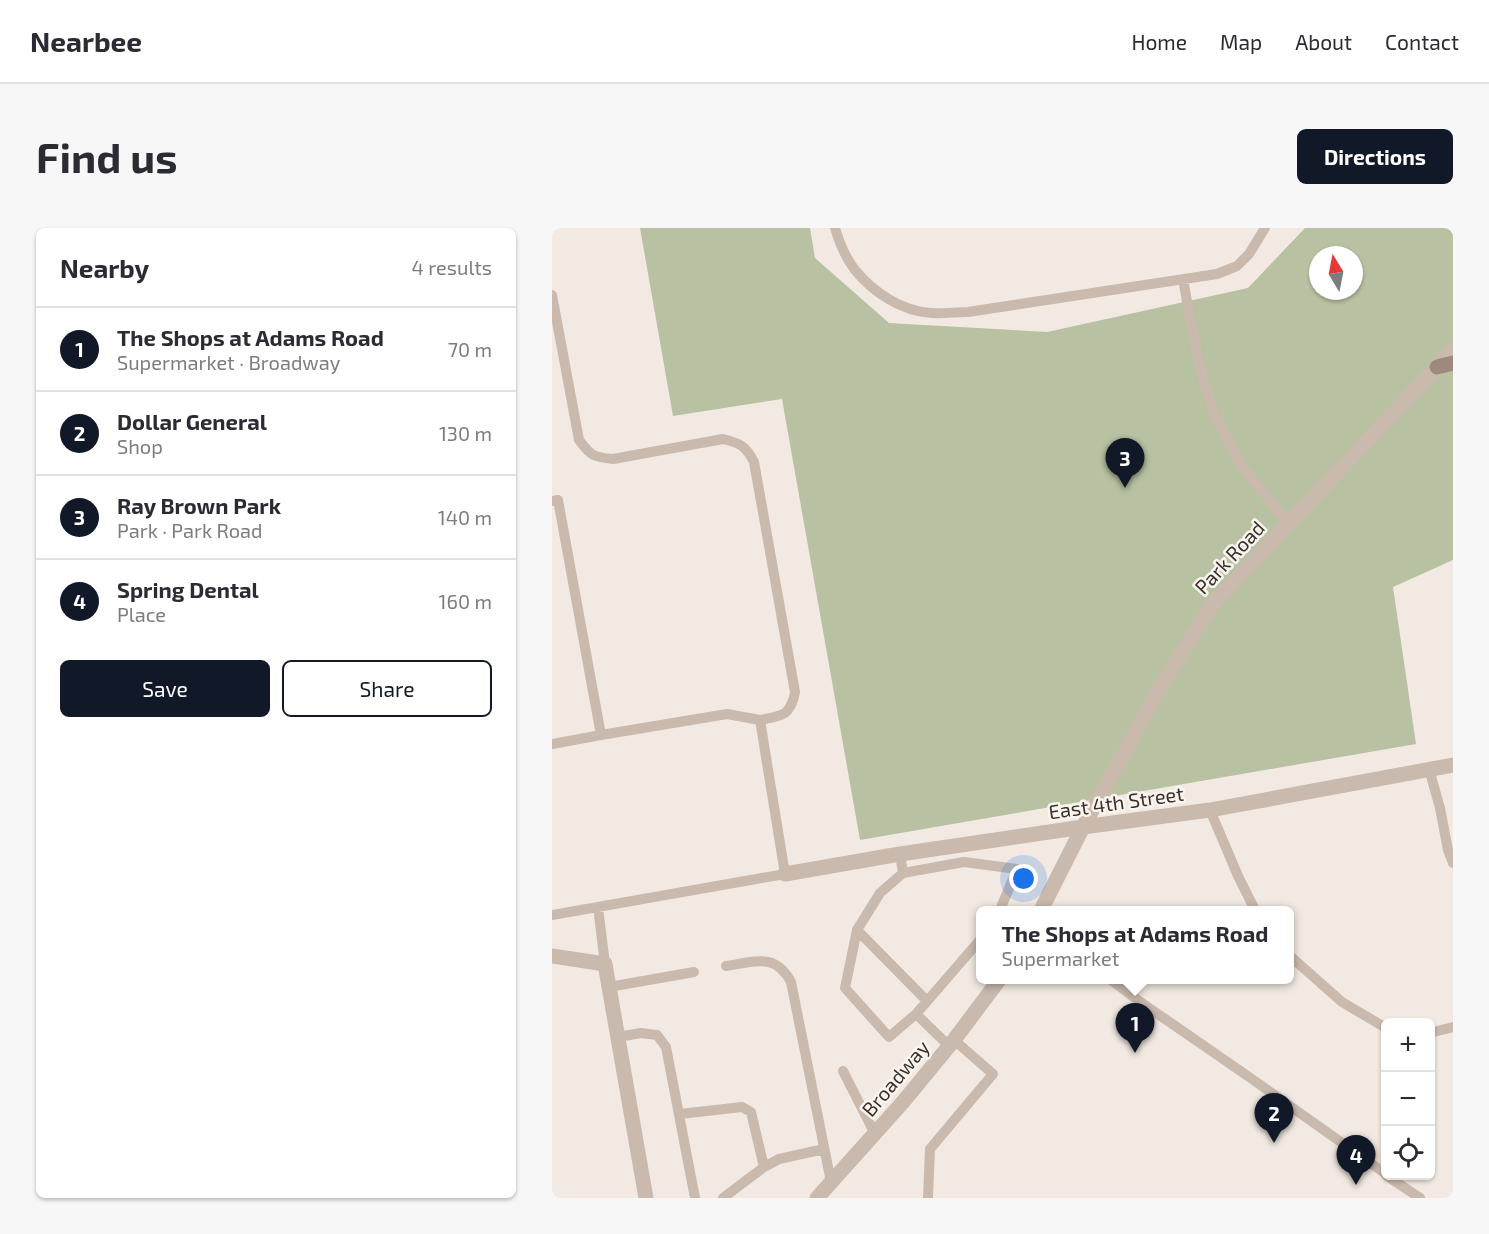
<!DOCTYPE html>
<html lang="en">
<head>
<meta charset="utf-8">
<style>
	:root { --surface:#fff; --page:#f7f7f7; --text:#2b2b33; --muted:#7c7c81; --line:#e1e1e2; --accent:#111827 }
	body { margin:0; font-family:"Exo 2",sans-serif; background:var(--page); color:var(--text) }
	.controls { position:absolute; right:18px; bottom:18px; display:grid; overflow:hidden; border-radius:9px; box-shadow:0 2px 4px #0004 }
	.controls button { width:54px; height:54px; display:grid; place-items:center; padding:0; border:0; border-bottom:2px solid var(--line); background:var(--surface); color:var(--text); font:30px sans-serif }
	.compass { position:absolute; left:757px; top:18px; width:54px; height:54px; border-radius:50%; background:var(--surface); box-shadow:0 2px 4px #0004; rotate:350deg }
	.you { position:absolute; left:472px; top:651px; width:21px; height:21px; margin:-15px; border:4px solid #fff; border-radius:50%; background:#1a73e8; box-shadow:0 0 0 9px #1a73e833 }
	.badge { display:grid; place-items:center; width:39px; height:39px; border-radius:50%; background:var(--accent); color:#fff; font-size:20px; font-weight:700 }
	.pin { position:absolute; translate:-50% -50px; filter:drop-shadow(0 2px 3px #0008) }
	.pin::after { content:''; position:absolute; top:32px; width:21px; height:18px; background:inherit; clip-path:polygon(0 0,100% 0,50% 100%) }
	.popup { position:absolute; left:424px; top:678px; width:318px; height:78px; box-sizing:border-box; display:grid; place-content:center; border-radius:9px; background:var(--surface); filter:drop-shadow(0 2px 4px #0005); font-size:20px; white-space:nowrap; color:var(--muted) }
	.popup b { font-size:22px; color:var(--text) }
	.popup::after { content:''; position:absolute; left:50%; top:100%; margin-left:-12px; border:12px solid transparent; border-top-color:var(--surface) }
	.list { margin:0; padding:0; list-style:none }
	h2 { display:flex; justify-content:space-between; align-items:center; height:78px; margin:0; padding:0 24px; font-size:26px }
	h2 small { font-size:20px; font-weight:400; color:var(--muted) }
	.list li { display:grid; grid-template-columns:39px 1fr auto; gap:18px; align-items:center; box-sizing:border-box; height:84px; padding:0 24px; border-top:2px solid var(--line) }
	.list b { display:block; font-size:22px; white-space:nowrap }
	.list p { margin:0; font-size:20px; white-space:nowrap; color:var(--muted) }
	.list em { font-size:20px; font-style:normal; color:var(--muted) }
	.actions { display:flex; gap:12px; padding:18px 24px }
	.actions a { flex:1; padding:14px 0; border:2px solid var(--accent); border-radius:9px; text-align:center; font-size:21px; color:var(--accent) }
	.actions .main { background:var(--accent); color:#fff }
	.icon { flex:none; width:33px; height:33px; fill:none; stroke:currentColor; stroke-width:2; stroke-linecap:round; stroke-linejoin:round }
	.map { position:relative; flex:none; width:901px; height:970px; overflow:hidden; border-radius:9px }
	header { display:flex; align-items:center; gap:36px; box-sizing:border-box; height:84px; padding:0 30px; background:var(--surface); border-bottom:2px solid var(--line) }
	header strong { font-size:28px }
	nav { display:flex; gap:33px; margin-inline-start:auto; font-size:21px }
	.intro { display:flex; align-items:center; justify-content:space-between; box-sizing:border-box; height:144px; padding:0 36px }
	h1 { margin:0; font-size:42px }
	.button { padding:15px 27px; border-radius:9px; background:var(--accent); color:#fff; font-size:21px; font-weight:700 }
	main { display:flex; gap:36px; padding:0 36px }
	aside { flex:1; background:var(--surface); border-radius:9px; box-shadow:0 2px 4px #0004 }
	.map>svg:first-child { display:block }
	.park { fill:#b8c1a2; fill-rule:evenodd }
	.lines { fill:none; stroke-linecap:round; stroke-linejoin:round }
	.service { stroke:#cabaae; stroke-width:10 }
	.minor { stroke:#cabaae; stroke-width:15 }
	.tertiary { stroke:#cabaae; stroke-width:15 }
	.secondary { stroke:#9e897f; stroke-width:15 }
	.labels { text-anchor:middle; dominant-baseline:central; stroke-width:5; stroke-linejoin:round; paint-order:stroke }
	.street-label { font-size:20px; fill:#39302c; stroke:#faf4ee }
</style>
</head>
<body>
<header>
<strong>Nearbee</strong>
<nav><a>Home</a><a>Map</a><a>About</a><a>Contact</a></nav>
</header>
<div class="intro"><h1>Find us</h1><a class="button">Directions</a></div>
<main>
<aside>
<h2>Nearby<small>4 results</small></h2>
<ul class="list">
<li><span class="badge">1</span><div><b>The Shops at Adams Road</b><p>Supermarket · Broadway</p></div><em>70 m</em></li>
<li><span class="badge">2</span><div><b>Dollar General</b><p>Shop</p></div><em>130 m</em></li>
<li><span class="badge">3</span><div><b>Ray Brown Park</b><p>Park · Park Road</p></div><em>140 m</em></li>
<li><span class="badge">4</span><div><b>Spring Dental</b><p>Place</p></div><em>160 m</em></li>
</ul>
<div class="actions"><a class="main">Save</a><a>Share</a></div>
</aside>
<div class="map">
<svg width="901" height="970" viewBox="0 0 901 970">
	<rect width="100%" height="100%" fill="#f2eae2"/>
	<path class="park" d="M88,0H258L263,30L337,95L495,104L696,60L753,0H901V332L841,359L864,516L308,612L230,171L121,188ZM766,27H802V63H766Z"/>
	<g class="lines">
		<path class="service" d="M283,0C287,14 294,30 303,42C321,64 349,83 379,85C391,86 404,84 416,84L665,46L685,38L697,26L713,0
			M631,51L642,112L651,150L663,189L691,240L736,295
			M0,67L27,212C39,228 41,229 61,231L171,211C188,215 194,218 202,234L243,464C239,488 229,488 208,492
			M0,273L6,272L49,507
			M0,516L49,507L175,486L208,492L233,646L0,687
			M877,541L888,580L896,622L901,635
			M658,582L686,648L703,682
			M348,626L351,645L328,665L305,702L293,760L337,809L364,786L428,712
			M351,645L412,634L465,641L448,682
			M46,679L53,736
			M305,702L375,773
			M738,728L790,774L834,800
			M174,738C202,734 223,724 239,754L279,954
			M559,752L590,775L700,851L834,946
			M57,759L142,744
			M364,786L397,818
			M878,805L901,799
			M66,809L89,805L105,807L114,819L143,970
			M291,843L323,906
			M128,886L190,879L199,884L212,939
			M835,948L868,970
			M171,970L212,939L227,931L272,921
			M376,970L378,921L441,846L402,812"/>
		<path class="minor" d="M233,646L348,626L531,599L658,582L901,537
			M0,728L53,736L94,970"/>
		<path class="tertiary" d="M489,682L531,599L612,453L660,377L901,122
			M265,970L351,874L402,812L447,752"/>
		<path class="secondary" d="M885,139L901,135"/>
	</g>
	<g class="labels">
		<g class="street-label">
			<text transform="translate(677 329) rotate(-47)">Park Road</text>
			<text transform="translate(564 574) rotate(-8)">East 4th Street</text>
			<text transform="translate(343 850) rotate(-50)">Broadway</text>
		</g>
	</g>
</svg>
<div class="controls">
<button>+</button>
<button>−</button>
<button><svg class="icon" aria-label="locate" viewBox="0 0 24 24"><circle cx="12" cy="12" r="6"/><path d="M12 2v4M12 18v4M2 12h4M18 12h4"/></svg></button>
</div>
<svg class="compass" viewBox="-18 -18 36 36"><path d="M0-13l5 13h-10z" fill="#e53935"/><path d="M0 13l5-13h-10z" fill="#7c7c81"/></svg>
<div class="you"></div>
<div class="pin badge" style="left:583px;top:825px">1</div>
<div class="popup"><b>The Shops at Adams Road</b>Supermarket</div>
<div class="pin badge" style="left:722px;top:915px">2</div>
<div class="pin badge" style="left:573px;top:260px">3</div>
<div class="pin badge" style="left:804px;top:957px">4</div>
</div>
</main>
</body>
</html>
